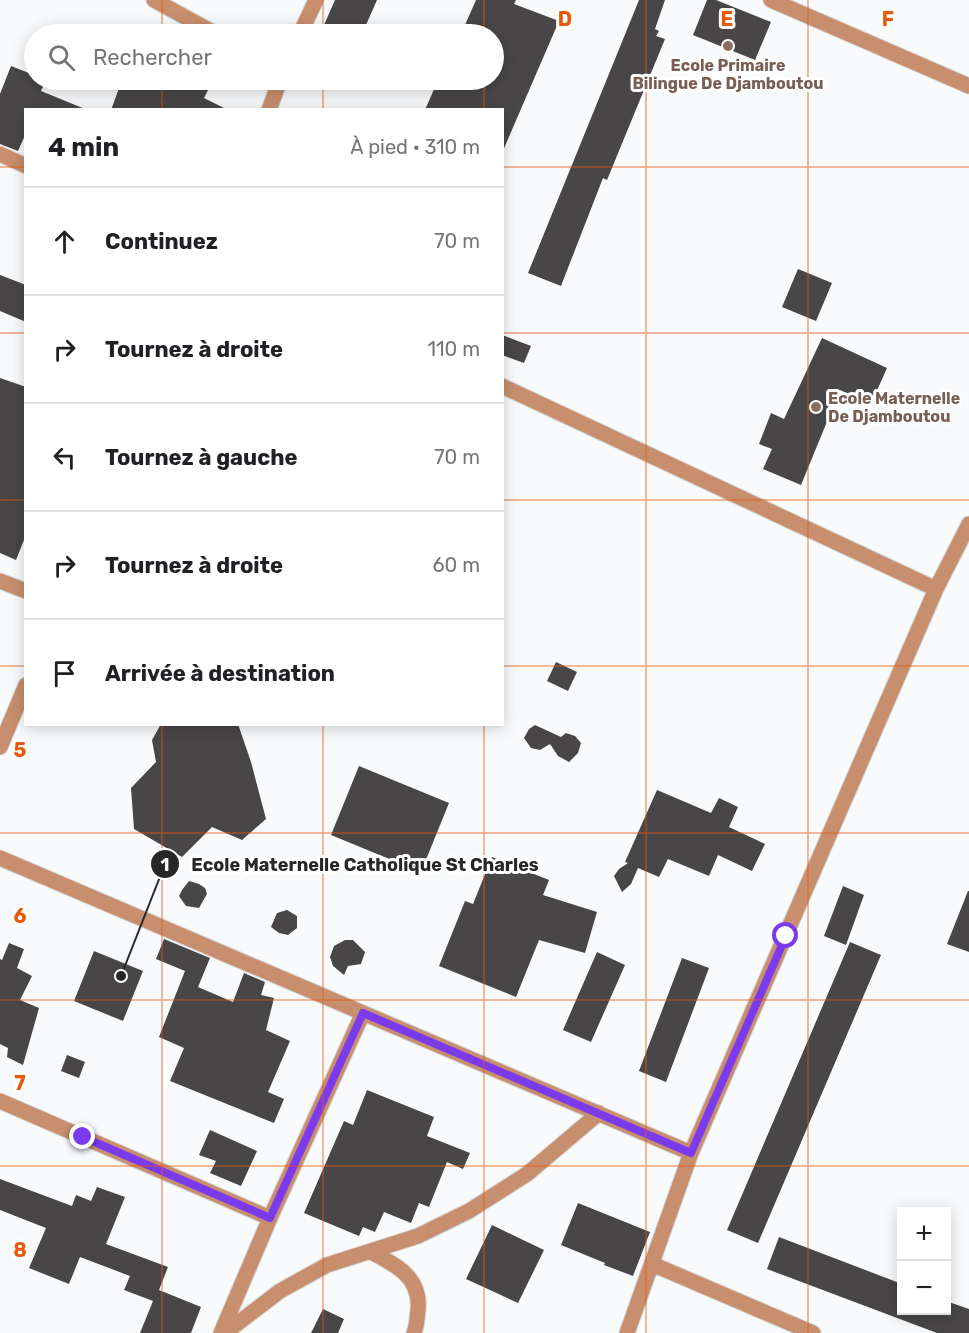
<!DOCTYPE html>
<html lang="fr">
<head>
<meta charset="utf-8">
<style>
	:root { --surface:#fff; --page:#f2f2f2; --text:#202124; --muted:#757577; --line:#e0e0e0 }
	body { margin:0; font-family:Rubik,sans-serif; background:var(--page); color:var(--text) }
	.controls { position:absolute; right:18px; bottom:18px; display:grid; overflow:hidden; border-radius:0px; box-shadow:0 3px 15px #0003 }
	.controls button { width:54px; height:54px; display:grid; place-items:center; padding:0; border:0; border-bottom:2px solid var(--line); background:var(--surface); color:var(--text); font:30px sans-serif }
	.stop { position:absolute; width:18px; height:18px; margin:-14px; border:4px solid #7c3aed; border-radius:50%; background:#fff }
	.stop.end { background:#7c3aed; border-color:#fff; box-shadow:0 2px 6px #0008 }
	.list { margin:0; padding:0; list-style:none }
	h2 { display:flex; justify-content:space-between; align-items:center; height:78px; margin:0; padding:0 24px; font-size:26px }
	h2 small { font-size:20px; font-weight:400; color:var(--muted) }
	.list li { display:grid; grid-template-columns:39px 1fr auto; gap:18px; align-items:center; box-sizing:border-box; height:108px; padding:0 24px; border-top:2px solid var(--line) }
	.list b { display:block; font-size:22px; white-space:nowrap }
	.list em { font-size:20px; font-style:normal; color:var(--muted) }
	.icon { flex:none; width:33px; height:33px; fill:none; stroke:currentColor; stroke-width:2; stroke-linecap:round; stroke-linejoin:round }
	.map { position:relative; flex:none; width:969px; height:1333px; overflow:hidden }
	.search { position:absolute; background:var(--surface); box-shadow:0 3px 15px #0003; left:24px; top:24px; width:480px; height:66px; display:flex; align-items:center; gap:15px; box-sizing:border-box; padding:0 21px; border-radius:33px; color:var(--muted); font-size:22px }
	.panel { position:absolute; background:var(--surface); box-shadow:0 3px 15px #0003; left:24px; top:108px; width:480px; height:618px; border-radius:0px }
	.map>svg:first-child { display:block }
	.building { fill:#484646 }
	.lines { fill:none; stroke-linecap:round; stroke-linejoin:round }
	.street-casing { stroke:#d3d4d6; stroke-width:17 }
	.street { stroke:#c88f6e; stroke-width:15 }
	.route { stroke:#7c3aed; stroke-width:8 }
	.grid { fill:none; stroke:#e8590c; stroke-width:1.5; stroke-opacity:0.55 }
	.education-dot { fill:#8d6e63; stroke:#fff; stroke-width:2 }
	.labels { text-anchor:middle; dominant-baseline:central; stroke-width:6; stroke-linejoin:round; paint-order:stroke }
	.education-label { font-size:16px; font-weight:bold; fill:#785e54; stroke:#fff }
	.grid-label { font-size:20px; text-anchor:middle; font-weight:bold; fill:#e8590c; stroke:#fff; stroke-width:6; stroke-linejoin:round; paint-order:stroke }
	.leader { fill:none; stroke:#272728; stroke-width:2 }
	.callout-dot { fill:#272728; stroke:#fff; stroke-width:2 }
	.mark-label { font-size:18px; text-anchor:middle; font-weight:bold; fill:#fff }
	.callout-label { font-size:18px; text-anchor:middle; font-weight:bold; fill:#272728; stroke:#fff; stroke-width:6; stroke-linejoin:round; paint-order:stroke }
</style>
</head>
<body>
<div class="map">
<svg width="969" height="1333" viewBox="0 0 969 1333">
	<rect width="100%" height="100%" fill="#f9fafc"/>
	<path class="building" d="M335,0H377L362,34H320Z
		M476,0H516L514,4L559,21L502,153V110H425L438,80H494V34H461Z
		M639,0H665L655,29L659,31L656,36L665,39L607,180L603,178L561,286L528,273Z
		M707,0H716L771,22L755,60L693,35Z
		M11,66L34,75V80H46L41,91L85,109L26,110V133L18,151L0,144V94Z
		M122,80H164L210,86L204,98L228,110H111Z
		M798,269L832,283L816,321L782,307Z
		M0,275L26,285V322L0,311Z
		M502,335L531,346L524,363L502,355Z
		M822,338L887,368L871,404L840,390L801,485L763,469L772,449L759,444L771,413L784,419Z
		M0,378L26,387V535L16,560L0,553Z
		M556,662L577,672L568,691L547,681Z
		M161,724H238L251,762L266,819L242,840L212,827L182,857L134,829L131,788L156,762L152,740Z
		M535,725L561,737L566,733L575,736L581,743L578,753L569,762L558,756L550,744L540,750L531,748L524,738L529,729Z
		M359,766L449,803L421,872L331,835Z
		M657,790L711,813L719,798L738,807L729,827L765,844L752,871L718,855L709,876L668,859L659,877L638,868L631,884L622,892L614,876L619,869L628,863L625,862Z
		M492,857L549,880L543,895L597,912L585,953L539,940L516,997L439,966L465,901L473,904Z
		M189,881L199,884L205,888L207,894L199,908L186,906L179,896L182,890Z
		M843,886L864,895L846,945L824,936Z
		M968,891H969V952L947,944Z
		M287,910L297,916V928L288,935L279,933L271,927L277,913Z
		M164,939L210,958L198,987L233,1002L244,973L265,982L261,995L274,998L266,1030L290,1041L268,1092L284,1099L274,1123L170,1081L184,1048L159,1037L185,971L156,959Z
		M345,940H353L365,952L361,964L348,966L344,975L333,966L330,957L334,946Z
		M850,942L881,955L758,1243L727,1230Z
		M9,943L24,949L17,968L32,976L20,1000L39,1008L23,1065L7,1057L8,1048L0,1044V959L2,960Z
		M94,951L143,971L123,1021L74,1001Z
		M597,952L625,965L591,1042L563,1030Z
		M682,958L709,968L666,1082L639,1071Z
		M67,1055L85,1062L79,1078L61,1071Z
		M367,1090L434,1117L427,1136L470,1153L463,1169L447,1162L429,1207L419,1203L411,1223L384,1212L375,1232L363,1227L359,1236L304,1213L344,1121L353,1125Z
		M210,1130L257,1151L241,1186L210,1173L216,1161L199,1155Z
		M0,1179L72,1206L76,1195L91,1201L97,1187L125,1197L106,1244L168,1267L159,1290L201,1307L191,1333H140L153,1301L124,1290L130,1276L80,1257L69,1284L29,1268L46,1228L0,1210Z
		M578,1203L650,1232L633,1276L604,1265L605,1263L561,1245Z
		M492,1225L544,1250L518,1303L466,1279Z
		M779,1237L902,1284V1311H946V1301L969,1309V1333H937L767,1269Z
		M323,1309L344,1319L338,1333H311Z"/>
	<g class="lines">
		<g class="street-casing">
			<path id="street" d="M154,0L216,34
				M771,0L969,86
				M300,34L316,0
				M269,110L280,80
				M0,154L26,166
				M502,386L936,589
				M0,581L26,591
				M0,747L26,685
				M0,858L691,1153
				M0,1101L270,1218
				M371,1252C396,1265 421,1277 418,1310C417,1318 417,1326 414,1333
				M652,1264L813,1333
				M221,1333L270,1218L363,1013
				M225,1333L280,1291L327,1265L418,1236L469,1211L527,1174L599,1113
				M627,1333L691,1153L936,589L969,524"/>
		</g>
		<use href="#street" class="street"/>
	</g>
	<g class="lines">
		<path class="route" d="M83,1137L270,1218L363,1013L691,1153L786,936"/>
	</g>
	<path class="grid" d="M162,0V34M323,0V34M484,0V34M646,0V1333M808,0V1333M162,80V110M323,80V110M484,80V110M0,167H26M502,167H969M0,333H26M502,333H969M0,500H26M502,500H969M0,666H26M502,666H969M162,724V1333M323,724V1333M484,724V1333M0,833H969M0,1000H969M0,1166H969"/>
	<g class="education-dot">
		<circle cx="728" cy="46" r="6"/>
		<circle cx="816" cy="407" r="6"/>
	</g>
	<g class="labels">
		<g class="education-label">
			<text x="728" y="65">Ecole Primaire<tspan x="728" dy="18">Bilingue De Djamboutou</tspan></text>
			<text x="828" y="398" text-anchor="start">Ecole Maternelle<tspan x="828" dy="18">De Djamboutou</tspan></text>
		</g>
	</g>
	<g class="grid-label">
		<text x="565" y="26">D</text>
		<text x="727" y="26">E</text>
		<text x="888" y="26">F</text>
		<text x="20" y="757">5</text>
		<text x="20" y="923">6</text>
		<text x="20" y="1090">7</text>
		<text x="20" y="1257">8</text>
	</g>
	<path class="leader" d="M121 976L165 864"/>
	<g class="callout-dot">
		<circle cx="121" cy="976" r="6"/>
		<circle cx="165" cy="864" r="15"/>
	</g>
	<g class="mark-label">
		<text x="165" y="871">1</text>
	</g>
	<g class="callout-label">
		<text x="365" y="871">Ecole Maternelle Catholique St Charles</text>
	</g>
</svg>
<div class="controls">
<button>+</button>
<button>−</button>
</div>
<div class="stop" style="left:786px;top:936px"></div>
<div class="stop end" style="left:83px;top:1137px"></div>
<div class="search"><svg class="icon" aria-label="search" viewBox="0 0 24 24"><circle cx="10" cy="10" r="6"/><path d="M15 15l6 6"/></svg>Rechercher</div>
<section class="panel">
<h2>4 min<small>À pied · 310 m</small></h2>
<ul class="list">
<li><svg class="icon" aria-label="ahead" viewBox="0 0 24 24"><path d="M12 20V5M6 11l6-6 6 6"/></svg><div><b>Continuez</b></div><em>70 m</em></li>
<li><svg class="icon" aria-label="right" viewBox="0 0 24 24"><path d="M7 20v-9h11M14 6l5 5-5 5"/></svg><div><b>Tournez à droite</b></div><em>110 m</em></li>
<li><svg class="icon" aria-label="left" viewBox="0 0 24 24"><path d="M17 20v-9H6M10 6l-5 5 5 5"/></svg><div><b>Tournez à gauche</b></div><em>70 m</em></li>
<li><svg class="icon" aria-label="right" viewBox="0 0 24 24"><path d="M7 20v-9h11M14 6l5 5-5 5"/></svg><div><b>Tournez à droite</b></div><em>60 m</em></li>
<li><svg class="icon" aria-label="arrive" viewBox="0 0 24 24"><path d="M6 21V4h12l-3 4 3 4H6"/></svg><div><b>Arrivée à destination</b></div></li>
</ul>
</section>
</div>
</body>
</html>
